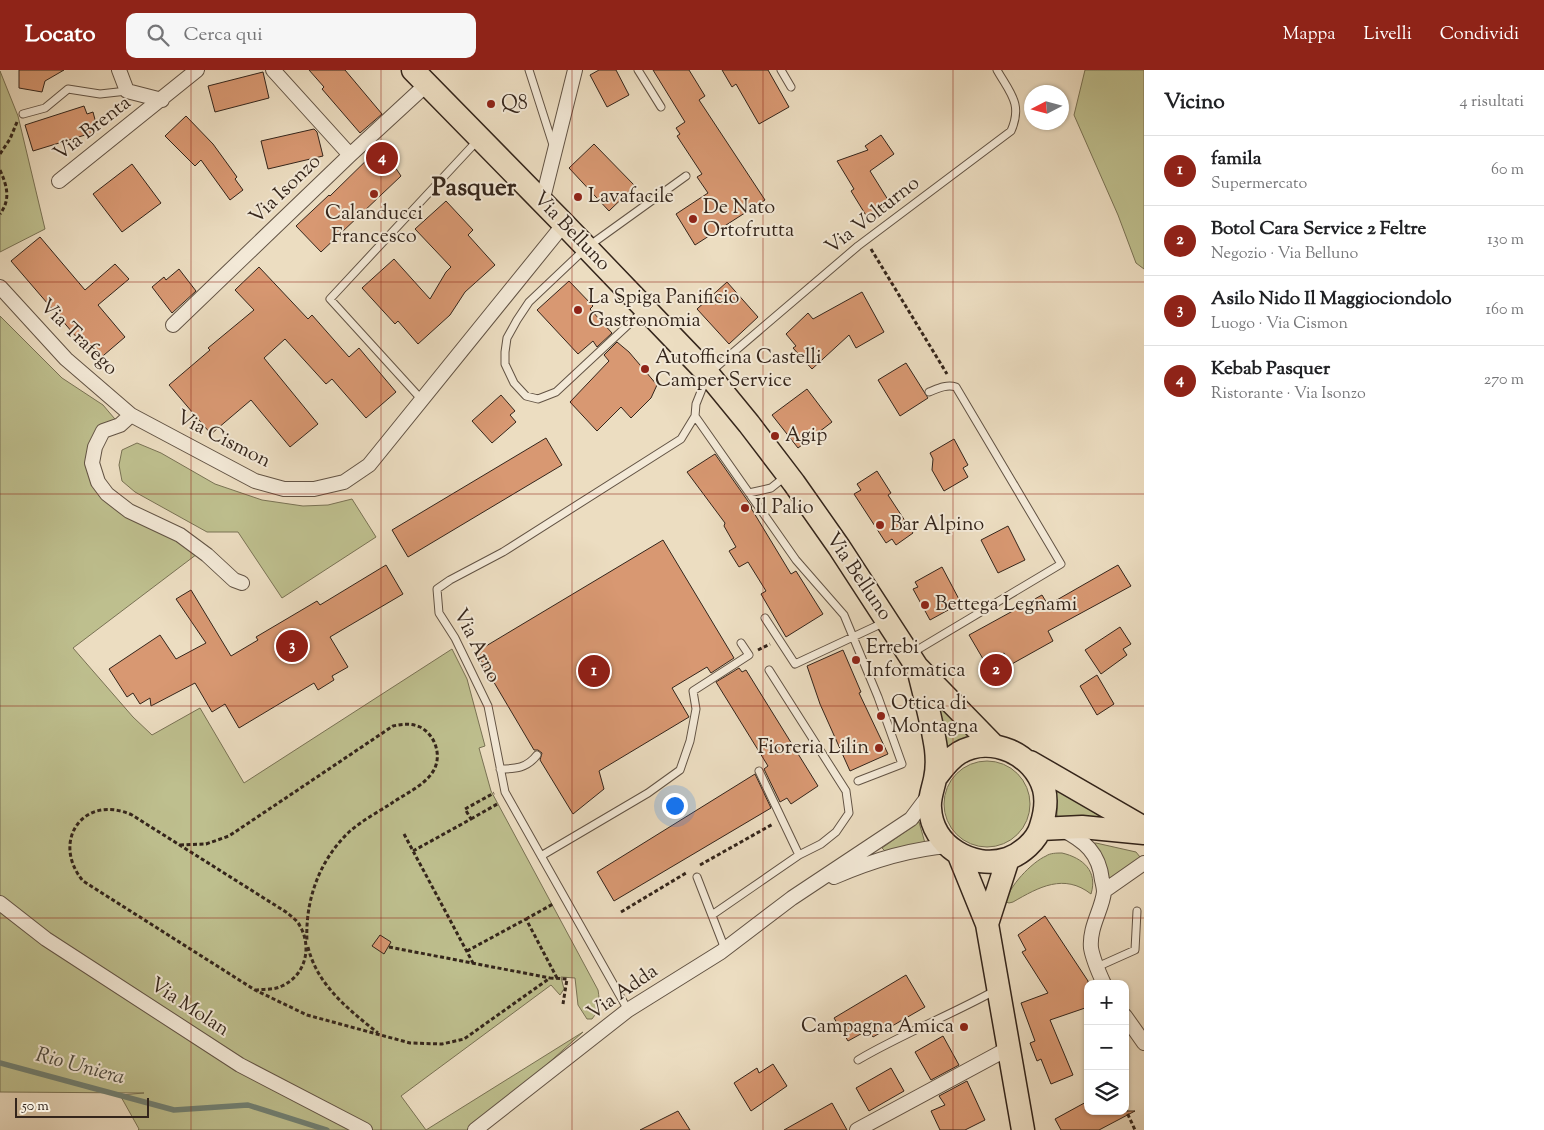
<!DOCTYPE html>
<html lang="it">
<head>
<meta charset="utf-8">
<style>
	:root { --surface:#fff; --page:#f6f6f6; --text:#202124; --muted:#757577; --line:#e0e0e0; --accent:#8f2418 }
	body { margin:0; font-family:"Sorts Mill Goudy",serif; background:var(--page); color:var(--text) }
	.controls { position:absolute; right:15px; bottom:15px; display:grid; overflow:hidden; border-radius:10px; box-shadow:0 1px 4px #0004 }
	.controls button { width:45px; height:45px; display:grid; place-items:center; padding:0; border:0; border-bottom:1px solid var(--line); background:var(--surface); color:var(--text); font:25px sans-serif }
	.compass { position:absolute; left:1024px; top:15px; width:45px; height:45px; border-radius:50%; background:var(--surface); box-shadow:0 1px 4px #0004; rotate:264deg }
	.scale { position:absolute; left:15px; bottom:12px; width:134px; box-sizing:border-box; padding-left:5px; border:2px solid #34251b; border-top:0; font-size:14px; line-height:18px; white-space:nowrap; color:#34251b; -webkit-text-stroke:4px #f3e9d7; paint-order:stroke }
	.you { position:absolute; left:674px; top:735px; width:18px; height:18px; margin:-12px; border:4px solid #fff; border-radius:50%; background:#1a73e8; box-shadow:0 0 0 8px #1a73e833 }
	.badge { display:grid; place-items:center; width:32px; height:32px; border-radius:50%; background:var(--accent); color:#fff; font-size:16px; font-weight:700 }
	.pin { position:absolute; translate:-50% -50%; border:2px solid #fff; box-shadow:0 1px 5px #0006 }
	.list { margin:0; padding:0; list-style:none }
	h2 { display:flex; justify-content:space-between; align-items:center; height:65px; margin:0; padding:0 20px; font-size:21px }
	h2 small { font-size:16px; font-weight:400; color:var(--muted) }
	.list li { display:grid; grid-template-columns:32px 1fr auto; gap:15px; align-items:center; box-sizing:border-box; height:70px; padding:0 20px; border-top:1px solid var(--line) }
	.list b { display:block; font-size:19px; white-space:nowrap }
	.list p { margin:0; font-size:16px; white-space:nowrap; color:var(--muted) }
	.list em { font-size:16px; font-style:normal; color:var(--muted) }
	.icon { flex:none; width:28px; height:28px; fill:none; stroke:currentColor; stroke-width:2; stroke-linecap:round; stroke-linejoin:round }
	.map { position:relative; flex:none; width:1144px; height:1060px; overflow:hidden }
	header { display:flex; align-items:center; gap:30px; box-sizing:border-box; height:70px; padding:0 25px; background:var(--accent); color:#fff }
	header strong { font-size:24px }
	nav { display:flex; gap:28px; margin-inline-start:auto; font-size:18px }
	.search { width:350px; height:45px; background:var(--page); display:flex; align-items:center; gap:12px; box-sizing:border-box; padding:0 18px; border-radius:10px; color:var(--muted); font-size:19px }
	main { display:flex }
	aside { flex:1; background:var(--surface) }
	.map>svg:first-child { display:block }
	.green { fill:#bebf8e; stroke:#797254 }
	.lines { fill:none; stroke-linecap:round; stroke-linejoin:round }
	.stream { stroke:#718073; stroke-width:5.5 }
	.building { fill:#d89872; stroke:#34251b }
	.service-casing { stroke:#625344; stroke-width:9 }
	.minor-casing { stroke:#625344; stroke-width:16 }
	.primary-casing { stroke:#34251b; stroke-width:25 }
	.path { stroke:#34251b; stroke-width:3; stroke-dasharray:4 2.5; stroke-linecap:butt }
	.service { stroke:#f3e9d7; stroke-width:7 }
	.minor { stroke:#f3e9d7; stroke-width:14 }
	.primary { stroke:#ecddc1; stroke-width:22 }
	.grid { fill:none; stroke:#8f2418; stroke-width:1; stroke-opacity:0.55 }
	.poi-dot { fill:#8f2418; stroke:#f3e9d7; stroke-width:2 }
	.labels { text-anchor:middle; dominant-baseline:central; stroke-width:4; stroke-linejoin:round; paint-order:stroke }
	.poi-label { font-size:20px; fill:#34251b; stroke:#f3e9d7; text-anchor:start }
	.street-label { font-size:20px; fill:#34251b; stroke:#f3e9d7 }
	.water-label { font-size:21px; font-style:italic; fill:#4e4b40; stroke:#f3e9d7 }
	.district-label { font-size:25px; font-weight:bold; fill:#34251b; stroke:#f3e9d7 }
</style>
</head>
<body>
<header>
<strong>Locato</strong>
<div class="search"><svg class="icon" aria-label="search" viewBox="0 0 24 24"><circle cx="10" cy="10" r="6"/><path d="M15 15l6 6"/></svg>Cerca qui</div>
<nav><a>Mappa</a><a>Livelli</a><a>Condividi</a></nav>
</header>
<main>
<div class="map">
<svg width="1144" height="1060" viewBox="0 0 1144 1060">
	<rect width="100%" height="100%" fill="#ecddc1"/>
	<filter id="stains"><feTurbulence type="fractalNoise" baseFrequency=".004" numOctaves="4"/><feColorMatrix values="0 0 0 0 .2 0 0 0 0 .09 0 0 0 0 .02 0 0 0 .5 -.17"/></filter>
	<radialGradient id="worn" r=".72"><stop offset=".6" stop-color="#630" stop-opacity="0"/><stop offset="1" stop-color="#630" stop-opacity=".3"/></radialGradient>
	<path class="green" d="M1085,0H1144V199L1136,193L1118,145L1074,45Z
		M0,1L18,46L45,159L0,182Z
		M0,246L62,308L103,335L120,355L95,377L107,424L201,481L73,578L133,647L152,665L200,638L244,713L452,579L467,609L485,676L479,678L491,721L598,920C600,932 600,939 592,949H587L578,935L575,908L561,907L564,919L560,925L551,915L401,1026L426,1060L583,962L474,1060H138L139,1059L120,1025L144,1023L0,1022Z
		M137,373L161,383L215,414L262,430L303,436L328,435L352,429L376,467L282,528L238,462H207L135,422L122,411L119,395L122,380Z
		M938,627L980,670L942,688Z
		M944 734a43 43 0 1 1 86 0a43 43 0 1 1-86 0Z
		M1056,721L1064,723L1118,758L1057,751V730L1055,724Z
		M919,752L925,773L885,781L882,778Z
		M1096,773L1136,782L1140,787L1132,797L1108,814L1087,774Z
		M1062,783C1083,788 1098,801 1091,824C1064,803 1039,817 1013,832L1009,833L1006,832C1008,817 1032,792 1046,786C1050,783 1057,783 1062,783Z"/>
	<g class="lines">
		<path class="stream" d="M0,993L174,1040L248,1035L327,1060"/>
	</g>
	<path class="building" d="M19,0H64L45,11L42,22L19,18Z
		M309,0H345L382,44L360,63L322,19L324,17Z
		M599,0H616L629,25L607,37L590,5Z
		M653,0H689L705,26L699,30L765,130L695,175L676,144L708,123L697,107L702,104L677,66L680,64L676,58L685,52Z
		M722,0H768L789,37L759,54L736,14L732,17Z
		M263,2L269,28L215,42L208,16Z
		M84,36L87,44L93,42L98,61L33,81L25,55Z
		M186,46L213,74L237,107L235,109L243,120L230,130L201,90L195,96L165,66Z
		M314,59L317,62L323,86L268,99L261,71Z
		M881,65L894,84L870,101L890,133L867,147L851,121L854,119L837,91L868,80L865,76Z
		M594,74L635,116L609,141L569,98Z
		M381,76L401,106L321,182L296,156L329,125L330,126Z
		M132,94L161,133L122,162L93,124Z
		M446,131L473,160L468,165L495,195L465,222L450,245L418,274L398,251L395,254L362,218L394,189L430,229L446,202L451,197L415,159Z
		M40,167L85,220L115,194L129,209L98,235L125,267L97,291L11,191Z
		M259,197L308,249L312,245L349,287L359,278L396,322L366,348L332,309L326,314L285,269L264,288L318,354L290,377L251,330L211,364L169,315L210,280L208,278L254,240L235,220Z
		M179,199L196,221L172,243L152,217L164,207L166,210Z
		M569,211L593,236L590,239L612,263L597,277L593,271L578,284L537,240Z
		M727,212L758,247L729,274L697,239Z
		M862,222L884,262L856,278L849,265L812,299L793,278L796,276L786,264L808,243L813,249Z
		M617,272L629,282L657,315L651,328L631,348L621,337L597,361L570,332L609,291L604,285Z
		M906,293L928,328L900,346L878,310Z
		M807,319L832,352L798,378L772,345Z
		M501,325L515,341L510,345L516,352L492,373L472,351Z
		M546,368L562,395L408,487L392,460Z
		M954,369L968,395L963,398L968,407L944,421L932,400L933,389L930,383Z
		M715,384L752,437L751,438L791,504L796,501L823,544L786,567L761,524L766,521L748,492L739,497L729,481L736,477L724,456L725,453L687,402Z
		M877,401L891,423L888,425L913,463L896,475L892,469L886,473L854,424L861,420L857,414Z
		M1008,456L1025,490L998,503L981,470Z
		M663,470L734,588L711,603L707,597L672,618L689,647L599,701L604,719L573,744L540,690L542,683L538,680H534L476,582Z
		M386,495L403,524L330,567L348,597L332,606L334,610L318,620L314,613L239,658L225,634L212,642L195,613L151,636L150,628L140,634L133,623L127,627L109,599L160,565L176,589L206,573L176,529L191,520L231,586L258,570L256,567L317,531L320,535Z
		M1118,495L1131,516L1048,561L1053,571L1010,595L1004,583L986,594L969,565L1042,525L1048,535Z
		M942,497L961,533L930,550L913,519L918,517L915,512Z
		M1120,557L1131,574L1123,579L1127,585L1101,604L1085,580Z
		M843,580L861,622L859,623L888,684L850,701L820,634L807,596Z
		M739,598L742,602L746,600L818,716L791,734L787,728L780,732L764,699L768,696L716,612Z
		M1097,605L1114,634L1097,645L1080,616Z
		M755,704L771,738L614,831L597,802Z
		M1045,846L1088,911V937L1050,950L1073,1005L1051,1014L1041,989L1037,991L1030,973L1035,971L1021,933L1048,923L1022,882L1026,880L1018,865Z
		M380,865L391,872L384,884L372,876Z
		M906,905L925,937L873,967L868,960L848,971L834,948Z
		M943,966L959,995L931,1010L915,982Z
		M773,994L787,1016L751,1041L734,1013L757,998L759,1003Z
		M891,998L904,1021L869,1041L856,1018Z
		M967,1011L985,1050L965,1060H940L931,1041L945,1035L939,1026Z
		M1088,1031V1041H1135L1099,1060H1061L1055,1049Z
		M832,1033L847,1060H784Z
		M678,1041L690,1060H640Z"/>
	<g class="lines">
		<g class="service-casing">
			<path id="service" d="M529,0L553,75
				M638,0L661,37
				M781,0L791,17
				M23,44L45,38L68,19L100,24L127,21
				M643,241L556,322L538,329L526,326L514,313L505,294V282L507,268L517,250L529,232L586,178L686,106
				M422,330L330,229L477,71
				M695,346L796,490L844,545L878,627L902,694L858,711
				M749,423L771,418L786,406
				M765,548L795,594L885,552
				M912,583L1061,494L956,317C946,314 937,319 929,322
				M500,699C516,699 527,698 537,685
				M759,701L799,785
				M541,786L648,723L680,700L690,671L696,639L693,621L749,585L741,573
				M697,807L725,879
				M712,845L799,785L821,774L836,762L849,743L846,721L769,600
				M1097,897L1135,880L1137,841
				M628,940L505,722L488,636L455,568L439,543L437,519L450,510L503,482L681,369L695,346L696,334L708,304L858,176L1011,61C1023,34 1010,23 997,0
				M858,990C902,964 951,945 996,920"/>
		</g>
		<g class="minor-casing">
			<path id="minor" d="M119,0L127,21L162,30
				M273,0L350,85
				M59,111L197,0
				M542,132L575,0
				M0,217L66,289L131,345L255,411L284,419H314L344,412L369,395L564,154
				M173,255L350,85L427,14
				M131,345L120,355L103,361L95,377L92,393L98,412L107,424L129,441L180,465L207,485L234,510L242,513
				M1061,759C1085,771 1099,783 1102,810C1103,814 1104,818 1104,822C1102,840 1089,857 1091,878C1093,890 1099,903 1104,914
				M834,807C871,791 909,779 949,776
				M1104,821L1144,793
				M0,833L46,869L240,995L365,1060
				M1125,946L1144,973
				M475,1060L628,940L721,882L792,828L911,749L929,725
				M857,1060L1009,978"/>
		</g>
		<g class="primary-casing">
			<path id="primary" d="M413,0L564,154L708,304L749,354L794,413L839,477L917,597L994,676
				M918,598C924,624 932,651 936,679C937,688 937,700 935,709C933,719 929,728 930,738C932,776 972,800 1007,789C1021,784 1037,771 1041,756C1045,744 1047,731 1044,719C1034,684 991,664 959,683C949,689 943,698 936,707
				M1030,692L1144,758
				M1040,759L1082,757L1144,763
				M959,785L987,854L1023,1060
				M987,854L1008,789"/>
		</g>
		<path class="path" d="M0,84L10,69L17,52
			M0,100C7,116 11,129 0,144
			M871,179L947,304
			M758,580L770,574
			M471,749L499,733
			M404,764L473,893
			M180,775L206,774L229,766L393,656C402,654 411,653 420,657C436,665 443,688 432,703C423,716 405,724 392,733C378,742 361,751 348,763C319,791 305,831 307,871
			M413,781L471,749L465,739L494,723
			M700,795L773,754
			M621,842L686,803
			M526,849L553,834
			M308,877C317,915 349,940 378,963
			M389,877L550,908
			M467,881L526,849L557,908
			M255,920C264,919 274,920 282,916C306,905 312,877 300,856C297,850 291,846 286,842L132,745C84,723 50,771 83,811L255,920L307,945L410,973L442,974L464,969L550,908L567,909L563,934
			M1125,1038L1135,1060"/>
		<use href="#service" class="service"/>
		<use href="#minor" class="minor"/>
		<use href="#primary" class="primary"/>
	</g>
	<path class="grid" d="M191,0V1060M381,0V1060M572,0V1060M763,0V1060M953,0V1060M0,212H1144M0,424H1144M0,636H1144M0,848H1144"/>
	<g class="poi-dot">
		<circle cx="491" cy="34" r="5"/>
		<circle cx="374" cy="124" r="5"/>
		<circle cx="578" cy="127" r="5"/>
		<circle cx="693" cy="149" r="5"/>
		<circle cx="578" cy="240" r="5"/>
		<circle cx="645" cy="299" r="5"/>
		<circle cx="775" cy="366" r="5"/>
		<circle cx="745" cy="438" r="5"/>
		<circle cx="880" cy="455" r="5"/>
		<circle cx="925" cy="535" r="5"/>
		<circle cx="856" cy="590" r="5"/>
		<circle cx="881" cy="646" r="5"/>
		<circle cx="879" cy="678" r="5"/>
		<circle cx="964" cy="957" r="5"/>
	</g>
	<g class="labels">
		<g class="poi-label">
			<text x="501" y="34">Q8</text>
			<text x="588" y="127">Lavafacile</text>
			<text x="703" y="138">De Nato<tspan x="703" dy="23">Ortofrutta</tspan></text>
			<text x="374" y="144" text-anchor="middle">Calanducci<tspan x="374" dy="23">Francesco</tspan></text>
			<text x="588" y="228">La Spiga Panificio<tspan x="588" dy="23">Gastronomia</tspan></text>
			<text x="655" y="288">Autofficina Castelli<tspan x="655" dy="23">Camper Service</tspan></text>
			<text x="785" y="366">Agip</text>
			<text x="755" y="438">Il Palio</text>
			<text x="890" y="455">Bar Alpino</text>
			<text x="935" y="535">Bettega Legnami</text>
			<text x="866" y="578">Errebi<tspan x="866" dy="23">Informatica</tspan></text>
			<text x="891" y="634">Ottica di<tspan x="891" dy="23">Montagna</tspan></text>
			<text x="869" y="678" text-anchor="end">Fioreria Lilin</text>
			<text x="954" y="957" text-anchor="end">Campagna Amica</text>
		</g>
		<g class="street-label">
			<text transform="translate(93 59) rotate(-38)">Via Brenta</text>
			<text transform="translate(286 120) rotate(-44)">Via Isonzo</text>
			<text transform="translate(873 146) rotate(-38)">Via Volturno</text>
			<text transform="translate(571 162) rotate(46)">Via Belluno</text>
			<text transform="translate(78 268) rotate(44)">Via Trafego</text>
			<text transform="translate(223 370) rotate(27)">Via Cismon</text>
			<text transform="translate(858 507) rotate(56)">Via Belluno</text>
			<text transform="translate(476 576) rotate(63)">Via Arno</text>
			<text transform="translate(623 923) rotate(-35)">Via Adda</text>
			<text transform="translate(189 938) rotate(33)">Via Molan</text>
		</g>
		<g class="water-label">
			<text transform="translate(80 997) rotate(15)">Rio Uniera</text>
		</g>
		<g class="district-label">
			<text x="474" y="119">Pasquer</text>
		</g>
	</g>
	<rect width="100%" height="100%" filter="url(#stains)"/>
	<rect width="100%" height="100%" fill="url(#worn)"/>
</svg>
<div class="controls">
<button>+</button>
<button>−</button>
<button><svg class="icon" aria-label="layers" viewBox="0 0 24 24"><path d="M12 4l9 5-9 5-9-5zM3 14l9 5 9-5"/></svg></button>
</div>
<svg class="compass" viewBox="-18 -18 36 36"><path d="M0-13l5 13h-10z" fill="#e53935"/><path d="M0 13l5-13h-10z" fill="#757577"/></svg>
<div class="scale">50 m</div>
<div class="you"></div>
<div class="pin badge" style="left:594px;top:601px">1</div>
<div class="pin badge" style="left:996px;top:600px">2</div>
<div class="pin badge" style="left:292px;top:576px">3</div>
<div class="pin badge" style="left:382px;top:88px">4</div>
</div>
<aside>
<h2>Vicino<small>4 risultati</small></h2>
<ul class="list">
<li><span class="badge">1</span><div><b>famila</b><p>Supermercato</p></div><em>60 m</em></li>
<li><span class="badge">2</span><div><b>Botol Cara Service 2 Feltre</b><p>Negozio · Via Belluno</p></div><em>130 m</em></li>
<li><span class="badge">3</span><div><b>Asilo Nido Il Maggiociondolo</b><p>Luogo · Via Cismon</p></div><em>160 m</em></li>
<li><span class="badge">4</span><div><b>Kebab Pasquer</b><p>Ristorante · Via Isonzo</p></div><em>270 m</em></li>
</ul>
</aside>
</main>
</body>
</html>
